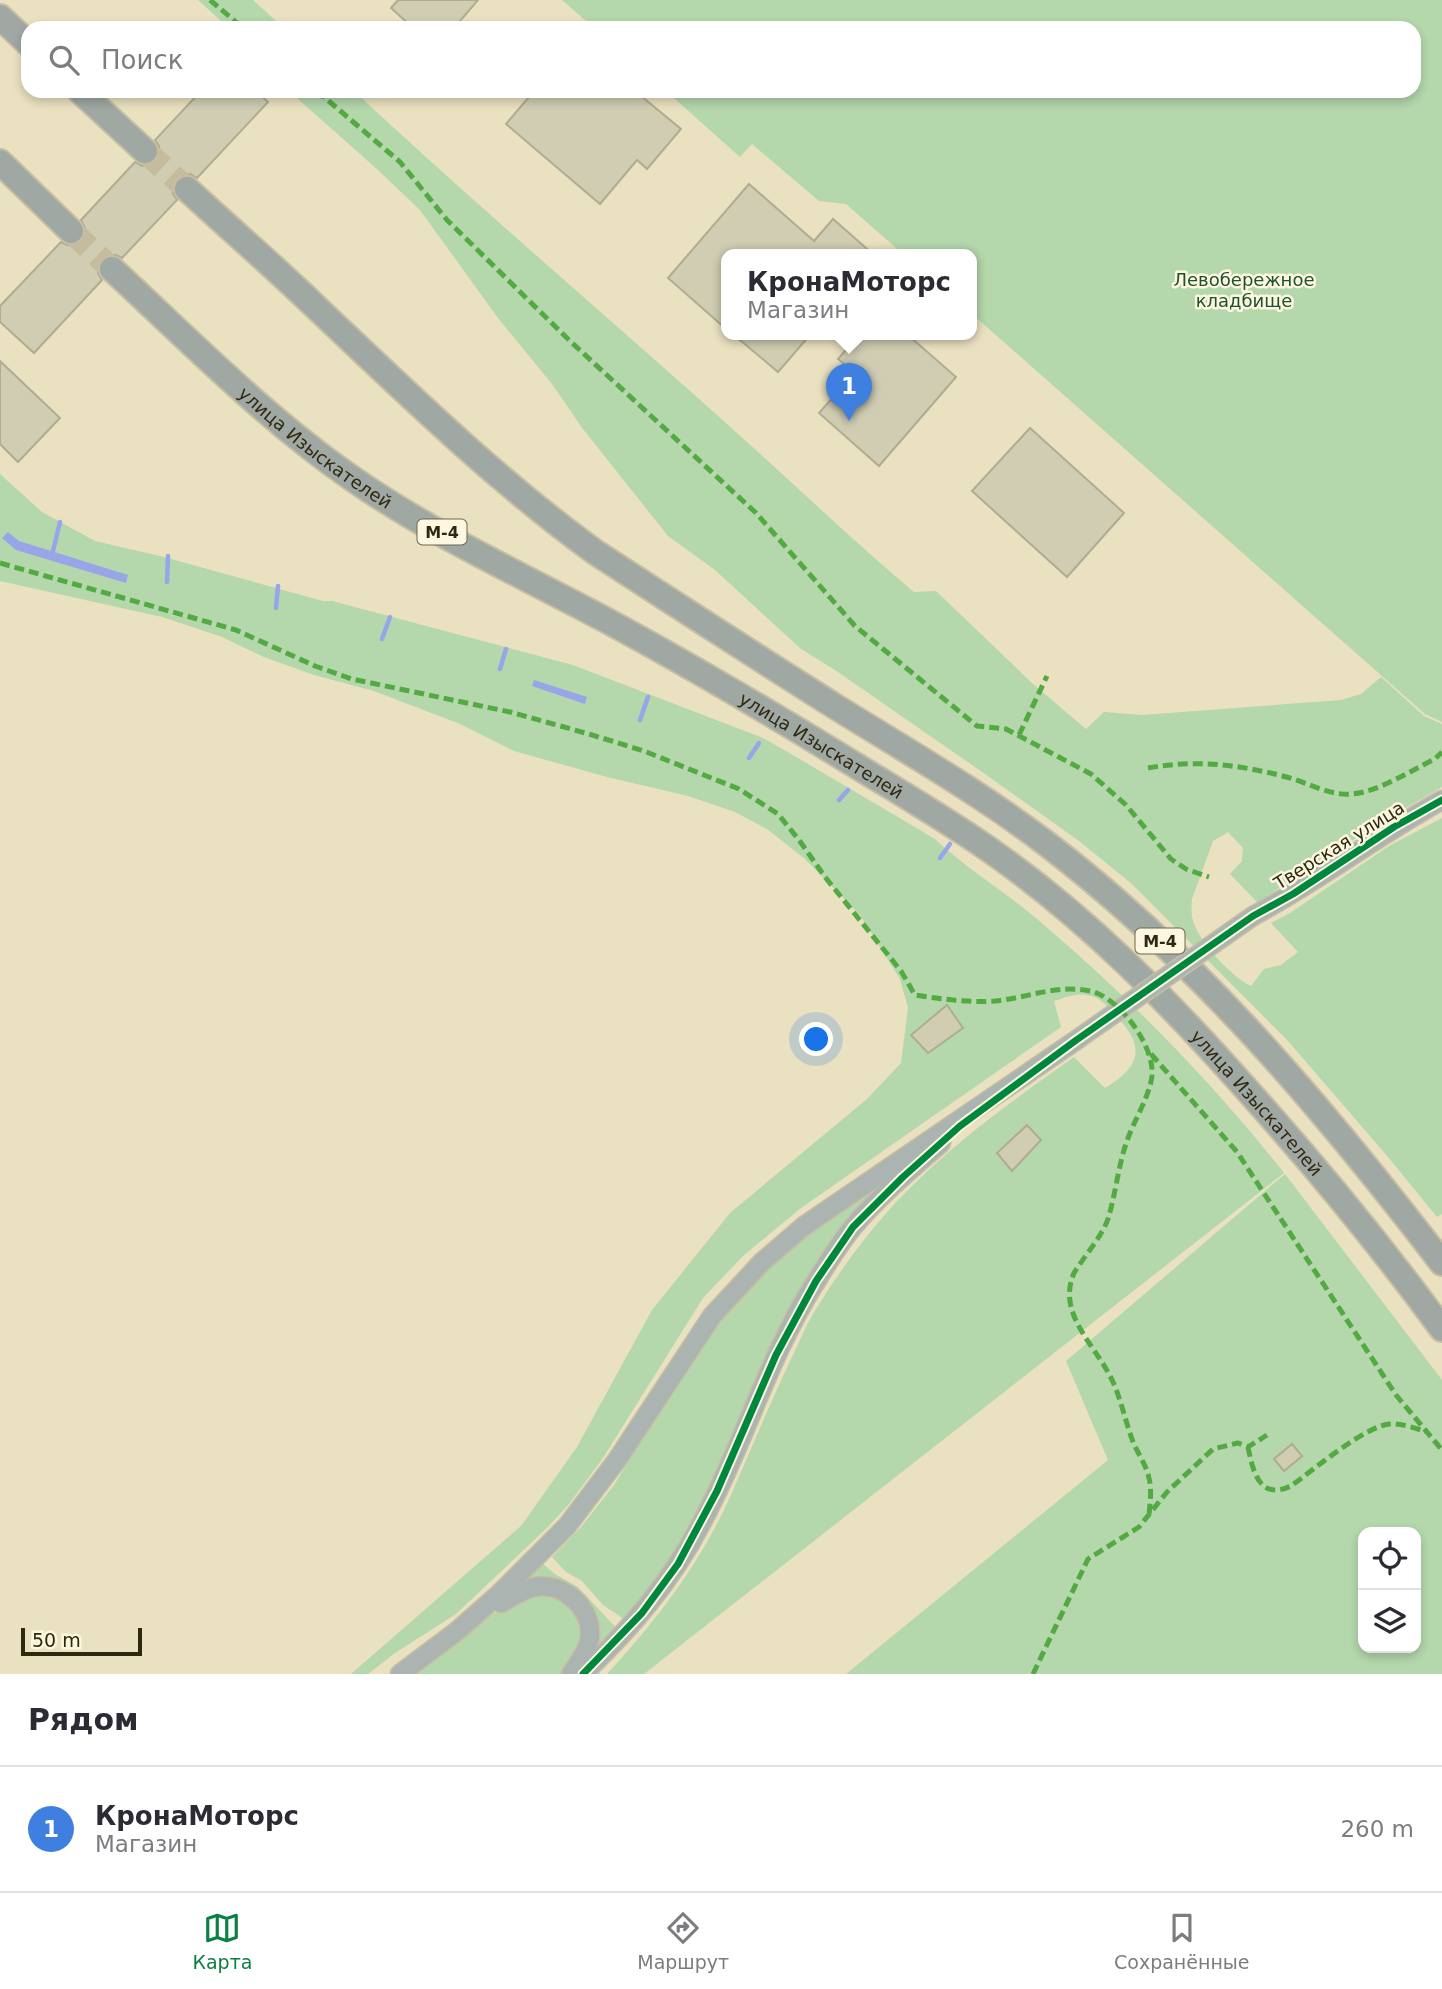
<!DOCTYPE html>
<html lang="ru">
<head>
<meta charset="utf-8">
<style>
	:root { --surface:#fff; --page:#f7f7f7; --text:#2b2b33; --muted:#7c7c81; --line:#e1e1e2; --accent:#0b8043 }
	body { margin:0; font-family:"DejaVu Sans",sans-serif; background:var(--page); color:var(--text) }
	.controls { position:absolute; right:21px; bottom:21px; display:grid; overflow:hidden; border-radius:14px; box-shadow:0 4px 10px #0003 }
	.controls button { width:63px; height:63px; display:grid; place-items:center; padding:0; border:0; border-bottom:2px solid var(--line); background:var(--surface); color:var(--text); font:35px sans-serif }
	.scale { position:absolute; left:21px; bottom:18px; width:121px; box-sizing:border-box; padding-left:7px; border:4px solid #2f2811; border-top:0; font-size:19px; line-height:24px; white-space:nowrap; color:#2f2811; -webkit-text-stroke:5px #fef7e0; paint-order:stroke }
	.you { position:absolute; left:817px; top:1040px; width:24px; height:24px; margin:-18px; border:5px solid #fff; border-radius:50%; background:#1a73e8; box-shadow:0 0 0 10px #1a73e833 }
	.badge { display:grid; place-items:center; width:46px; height:46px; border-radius:50%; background:var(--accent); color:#fff; font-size:23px; font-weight:700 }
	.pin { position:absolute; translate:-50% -58px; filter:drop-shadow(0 2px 4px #0008) }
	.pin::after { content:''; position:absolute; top:37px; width:24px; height:21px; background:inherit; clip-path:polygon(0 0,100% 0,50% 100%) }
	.popup { position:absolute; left:721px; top:249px; width:256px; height:91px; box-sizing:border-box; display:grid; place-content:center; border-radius:14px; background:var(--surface); filter:drop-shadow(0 2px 5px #0005); font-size:23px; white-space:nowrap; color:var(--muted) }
	.popup b { font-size:26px; color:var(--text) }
	.popup::after { content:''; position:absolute; left:50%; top:100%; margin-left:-14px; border:14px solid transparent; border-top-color:var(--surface) }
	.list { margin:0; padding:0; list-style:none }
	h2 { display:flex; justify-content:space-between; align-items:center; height:91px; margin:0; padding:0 28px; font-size:30px }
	h2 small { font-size:23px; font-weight:400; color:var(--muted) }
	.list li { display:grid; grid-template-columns:46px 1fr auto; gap:21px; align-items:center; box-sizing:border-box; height:126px; padding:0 28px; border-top:2px solid var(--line) }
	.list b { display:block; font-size:26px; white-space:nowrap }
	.list p { margin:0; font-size:23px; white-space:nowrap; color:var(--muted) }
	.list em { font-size:23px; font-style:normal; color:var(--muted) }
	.icon { flex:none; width:38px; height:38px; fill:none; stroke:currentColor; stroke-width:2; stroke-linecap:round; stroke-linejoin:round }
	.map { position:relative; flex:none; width:1442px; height:1674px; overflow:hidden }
	.search { position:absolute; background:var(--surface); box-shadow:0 4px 10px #0003; left:21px; right:21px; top:21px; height:77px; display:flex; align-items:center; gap:18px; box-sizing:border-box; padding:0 24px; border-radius:21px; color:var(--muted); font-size:26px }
	.sheet { height:217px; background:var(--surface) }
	nav { display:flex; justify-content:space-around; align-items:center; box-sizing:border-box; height:98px; border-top:2px solid var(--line); background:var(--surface); font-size:19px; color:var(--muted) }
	nav a { display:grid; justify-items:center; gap:4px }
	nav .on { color:var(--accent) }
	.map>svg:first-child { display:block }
	.green { fill:#b4d7ac; fill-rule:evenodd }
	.water { fill:#99a5e9 }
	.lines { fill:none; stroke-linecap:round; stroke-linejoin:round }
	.stream { stroke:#99a5e9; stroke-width:4.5 }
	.building { fill:#d0cdb3; stroke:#afac92; stroke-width:2 }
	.trunk-tunnel { stroke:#c5bc9d; stroke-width:24; stroke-dasharray:24 12; stroke-linecap:butt }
	.tertiary-casing { stroke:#c5bea4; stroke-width:21 }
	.trunk-casing { stroke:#c5bea4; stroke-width:28 }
	.tertiary { stroke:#acb4b2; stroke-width:18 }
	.trunk { stroke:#9fa8a2; stroke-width:24 }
	.tertiary-bridge-casing { stroke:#c5bea4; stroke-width:21; stroke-linecap:butt }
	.tertiary-bridge { stroke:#acb4b2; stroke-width:18 }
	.quiet { stroke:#54aa42; stroke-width:5; stroke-dasharray:10 5; stroke-linecap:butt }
	.cycleway-casing { stroke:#fef7e0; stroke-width:11 }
	.cycleway { stroke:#00873e; stroke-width:7 }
	.labels { text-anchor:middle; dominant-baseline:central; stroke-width:5; stroke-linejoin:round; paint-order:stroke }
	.shield { fill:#fef7e0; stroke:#6d664f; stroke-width:2 }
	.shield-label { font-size:16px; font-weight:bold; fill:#2f2811 }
	.park-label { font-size:18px; fill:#1d5130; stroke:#fef7e0 }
	.street-label { font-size:18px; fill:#2f2811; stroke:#fef7e0 }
</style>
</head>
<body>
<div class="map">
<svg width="1442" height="1674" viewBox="0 0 1442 1674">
	<rect width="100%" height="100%" fill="#eae1c0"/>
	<path class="green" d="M198,0H253L284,28H229Z
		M562,0H1442V722L1425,714L972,314V255H904L846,204L819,201L752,144L740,157L666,91H1414V28H594Z
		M289,91H354C486,214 623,330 757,451C809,498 860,547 914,592L936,591L1033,684L1086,729L1104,712L1142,715L1341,700L1361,694L1381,677L1424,716L1442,724V787L1378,824L1287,882L1258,903L1230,874L1242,861L1243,848L1228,832L1213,841L1192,899C1191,908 1191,918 1195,926C1203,946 1232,977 1251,986L1264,969L1281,965L1298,952L1271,923L1290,913L1389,846L1442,818V1214L1437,1217L1388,1157L1288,1041L1132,884L1079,841L985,774L835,670L801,649L715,570L668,536L583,429L552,384L498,318L420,210L378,170Z
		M0,474L42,512L95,541L164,557L323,601H332L573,665L763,738L786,751L935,839C969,871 1009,894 1044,925C1131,999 1213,1083 1284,1173L644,1674H607C656,1621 700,1564 730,1497C751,1450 770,1403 792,1357C799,1343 805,1327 813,1314C841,1268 874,1223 913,1185C961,1137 1019,1096 1074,1057L1105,1088C1141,1067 1146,1046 1116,1016C1107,1006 1100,996 1086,995C1075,993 1064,998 1054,1001L1061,1027L801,1208L744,1255L703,1298L603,1458L569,1504L548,1527L456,1614L395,1653L368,1674H351L521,1526L577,1447L652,1310L730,1213L867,1099L901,1063L908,1008L900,979L860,915L805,859L767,829L735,812L688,796L607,777L514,751L460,724L374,691L314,675L264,657L222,637L162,617L0,581Z
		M894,1168L757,1385L698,1513L674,1554L658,1580L624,1619L603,1605L582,1581L566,1572L552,1557L581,1527L614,1485L714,1322L801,1236Z
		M1285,1174L1442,1380V1674H846L1108,1460L1066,1361ZM1363,1532H1416V1648H1363Z
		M542,1563L555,1574L578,1587L619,1631L583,1668L595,1647L559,1581L542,1577L522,1584Z
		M550,1592L572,1603L585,1633L565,1674H417C455,1641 499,1599 550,1592Z"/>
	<path class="water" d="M8,532L19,541L128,575L126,583L16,550L2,538Z
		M534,680L587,697L585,704L532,686Z"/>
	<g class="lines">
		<path class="stream" d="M53,551L60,522
			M167,582L168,556
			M276,608L278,586
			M382,639L390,617
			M500,669L506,649
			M640,720L648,697
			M749,758L759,743
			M839,800L848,790
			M940,858L950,844"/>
	</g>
	<path class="building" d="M398,0H478L454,28H413L391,8Z
		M201,91H256L268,102L197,178L190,174L177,178L172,186L173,194L177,200L122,258L116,255H108L101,259L98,273L102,280L34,353L0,322V306L61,242L67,245H74L82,241L85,228L81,220L135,162L142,166L155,162L160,154L159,146L155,140Z
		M534,91H635L681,129L647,169L637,160L600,204L506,124Z
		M749,184L814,241L833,219L874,255H726V329L668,278Z
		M734,335H810L778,372Z
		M859,335H908L956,377L879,466L819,413L855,373L838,359Z
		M0,361L60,418L18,462L0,444Z
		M1030,428L1124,513L1067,577L972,491Z
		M947,1005L963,1028L928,1053L911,1035Z
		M1027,1125L1041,1140L1012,1171L997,1153Z
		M1292,1444L1302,1456L1284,1471L1274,1459Z"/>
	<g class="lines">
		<path class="trunk-tunnel" d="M145,151L187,189
			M71,231L112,269"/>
		<g class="tertiary-casing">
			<path id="tertiary" d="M1253,916C1318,881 1377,836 1442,800
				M501,1603C512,1597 523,1589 535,1587C563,1582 591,1607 590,1635C589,1649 579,1662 571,1674
				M400,1674L456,1632L498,1595L567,1526L617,1460L712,1316L762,1262L804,1226L1075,1041
				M583,1674C630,1629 671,1582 701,1524C744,1445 768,1356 817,1280C828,1262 840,1243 853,1227C879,1196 911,1169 941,1143"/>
		</g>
		<g class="trunk-casing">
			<g id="trunk">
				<path d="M0,17L28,43"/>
				<path d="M80,91L145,151"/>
				<path d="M0,162L71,231"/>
				<path d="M187,189C231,230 277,269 320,311C409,395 496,480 595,552C675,604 755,656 836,707C907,751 980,793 1047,844C1200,961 1326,1112 1442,1263"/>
				<path id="s1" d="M112,269C190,341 266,419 353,479C429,532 519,574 602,618C688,664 772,714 855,765C904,795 954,824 1001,858C1090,922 1167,1000 1240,1082C1311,1161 1379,1243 1442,1329"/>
			</g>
		</g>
		<use href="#tertiary" class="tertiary"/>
		<use href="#trunk" class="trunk"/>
		<g class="tertiary-bridge-casing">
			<path id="tertiary-bridge" d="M1075,1041L1253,916"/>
		</g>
		<use href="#tertiary-bridge" class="tertiary-bridge"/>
		<path class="quiet" d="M210,0L243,28
			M317,91L400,162L447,220L570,341L756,513L855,626L977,726L1006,729L1091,774L1126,805L1171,859L1186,869L1209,877
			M0,563L236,630L315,666L352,679L510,712L589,734L644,751L739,789L778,814L799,840L825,877L901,971L915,995C942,999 968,1003 995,1001C1027,998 1057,984 1090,991C1119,997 1155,1046 1152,1076C1149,1098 1134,1120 1127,1141C1118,1166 1116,1193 1108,1219C1101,1238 1085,1255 1074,1273C1057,1312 1092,1342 1109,1374C1120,1394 1124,1417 1132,1439C1137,1453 1146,1464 1149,1478C1152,1490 1150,1503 1149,1515
			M1019,735L1047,676
			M1148,768C1196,759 1243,765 1290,778C1311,784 1330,796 1352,794C1378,792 1412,770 1435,759L1442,752
			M1151,1054L1237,1152L1396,1395L1442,1450
			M1248,1447C1253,1471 1259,1501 1291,1486C1313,1470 1364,1427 1389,1424C1401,1423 1415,1428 1427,1432
			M1033,1674L1088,1559L1139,1527L1167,1492L1213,1449L1238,1443L1248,1447L1267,1435"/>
		<g class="cycleway-casing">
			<path id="cycleway" d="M583,1674L642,1613L678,1564L717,1491L776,1355L816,1281L853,1227L903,1177L960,1126L1075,1041L1253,916L1293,894L1394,827L1442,800"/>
		</g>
		<use href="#cycleway" class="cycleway"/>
	</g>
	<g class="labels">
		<g class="shield">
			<rect x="417.5" y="519.5" width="49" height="25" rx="5"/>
			<rect x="1135.5" y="928.5" width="49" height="25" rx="5"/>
		</g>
		<g class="shield-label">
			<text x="442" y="532">М-4</text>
			<text x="1160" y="941">М-4</text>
		</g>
		<g class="park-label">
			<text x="1244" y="279">Левобережное<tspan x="1244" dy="21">кладбище</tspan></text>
		</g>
		<g class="street-label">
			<text stroke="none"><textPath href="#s1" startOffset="271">улица Изыскателей</textPath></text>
			<text stroke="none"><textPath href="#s1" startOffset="859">улица Изыскателей</textPath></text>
			<text transform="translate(1339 845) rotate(-32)">Тверская улица</text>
			<text stroke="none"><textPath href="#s1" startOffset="1426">улица Изыскателей</textPath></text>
		</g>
	</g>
</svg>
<div class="controls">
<button><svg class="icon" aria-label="locate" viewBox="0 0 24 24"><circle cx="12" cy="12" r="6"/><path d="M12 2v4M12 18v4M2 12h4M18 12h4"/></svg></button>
<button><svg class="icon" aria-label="layers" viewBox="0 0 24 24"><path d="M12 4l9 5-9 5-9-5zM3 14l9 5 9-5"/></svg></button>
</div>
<div class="scale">50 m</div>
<div class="you"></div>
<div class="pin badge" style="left:849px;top:421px;background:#3f7fe0">1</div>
<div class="popup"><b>КронаМоторс</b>Магазин</div>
<div class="search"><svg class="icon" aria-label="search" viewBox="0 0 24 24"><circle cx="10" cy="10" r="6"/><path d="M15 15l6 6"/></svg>Поиск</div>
</div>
<section class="sheet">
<h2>Рядом<small></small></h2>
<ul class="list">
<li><span class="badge" style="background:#3f7fe0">1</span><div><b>КронаМоторс</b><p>Магазин</p></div><em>260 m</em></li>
</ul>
</section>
<nav>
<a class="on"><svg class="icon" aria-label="map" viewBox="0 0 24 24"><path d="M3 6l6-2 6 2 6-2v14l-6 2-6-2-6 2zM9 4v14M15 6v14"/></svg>Карта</a>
<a><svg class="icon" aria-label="directions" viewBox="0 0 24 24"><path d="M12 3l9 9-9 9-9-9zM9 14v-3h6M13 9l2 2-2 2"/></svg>Маршрут</a>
<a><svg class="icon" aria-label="saved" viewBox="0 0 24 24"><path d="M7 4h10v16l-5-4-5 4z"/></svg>Сохранённые</a>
</nav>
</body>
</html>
